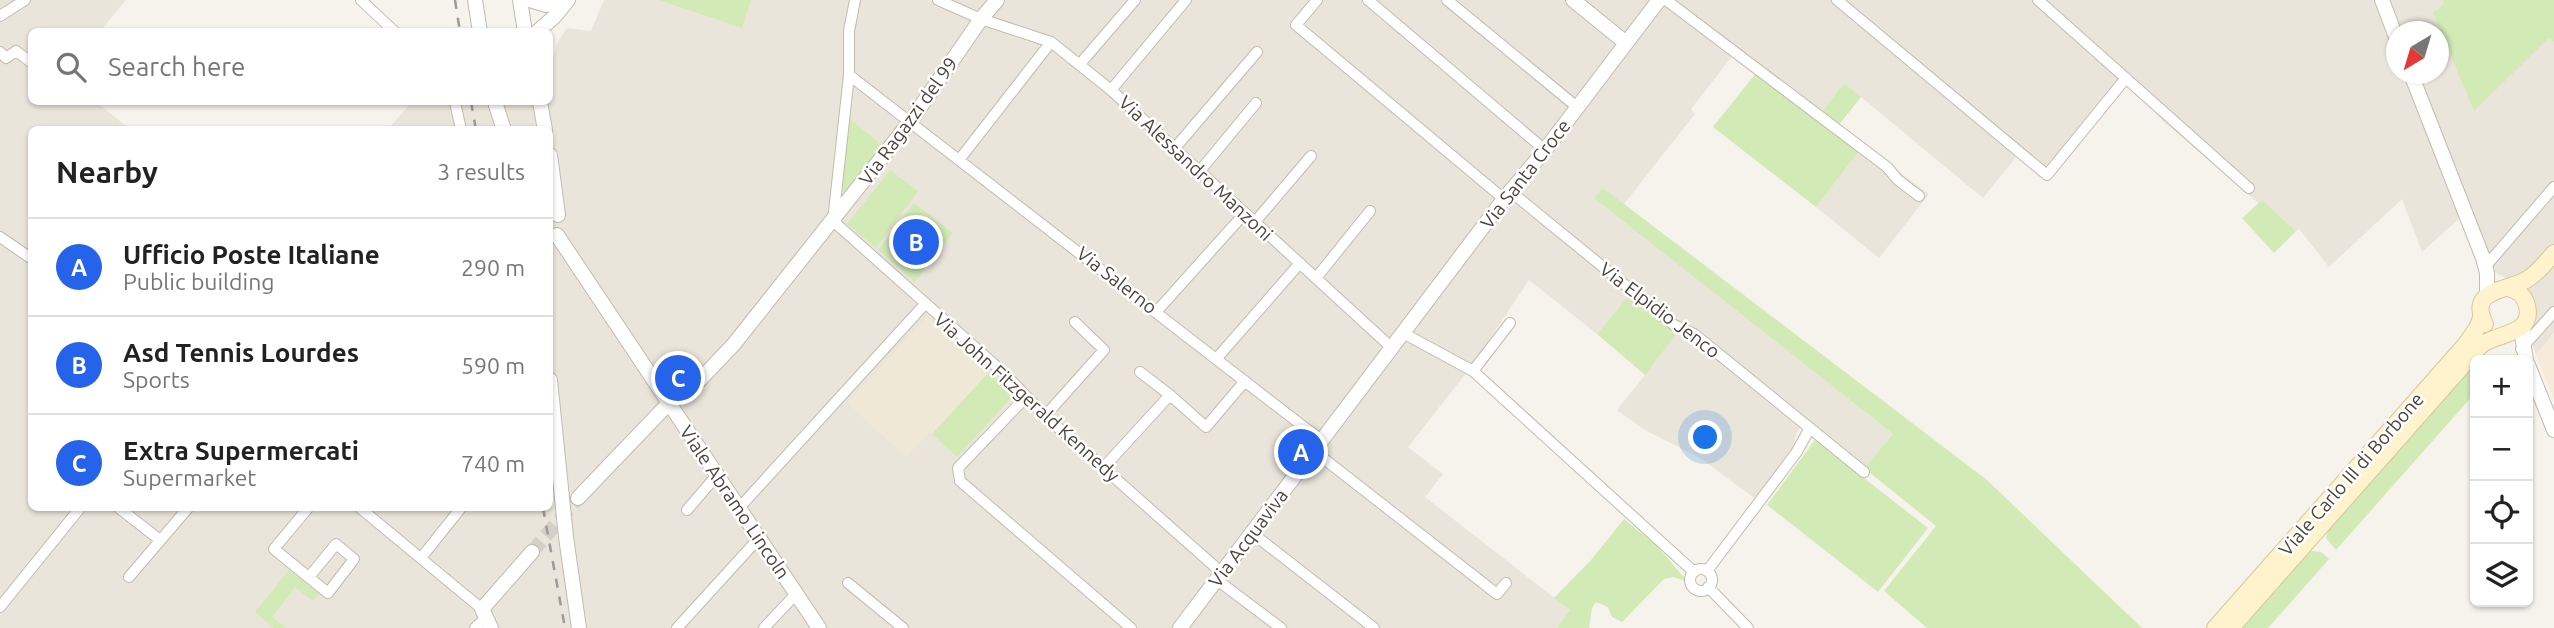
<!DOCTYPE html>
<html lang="en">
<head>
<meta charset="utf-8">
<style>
	:root { --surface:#fff; --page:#f6f6f6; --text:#222; --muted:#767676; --line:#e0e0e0; --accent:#2563eb }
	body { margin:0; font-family:Ubuntu,sans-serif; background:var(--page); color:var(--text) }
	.controls { position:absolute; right:21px; bottom:21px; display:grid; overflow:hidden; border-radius:10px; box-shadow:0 2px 5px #0004 }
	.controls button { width:63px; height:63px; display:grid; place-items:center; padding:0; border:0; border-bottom:2px solid var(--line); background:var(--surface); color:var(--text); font:35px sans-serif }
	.compass { position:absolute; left:2386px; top:21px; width:63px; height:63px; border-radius:50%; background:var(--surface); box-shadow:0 2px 5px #0004; rotate:218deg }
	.you { position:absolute; left:1706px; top:438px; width:24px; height:24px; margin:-18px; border:5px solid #fff; border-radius:50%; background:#1a73e8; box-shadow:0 0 0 10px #1a73e833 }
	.badge { display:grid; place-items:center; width:46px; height:46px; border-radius:50%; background:var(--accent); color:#fff; font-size:23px; font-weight:700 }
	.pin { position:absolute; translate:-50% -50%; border:4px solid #fff; box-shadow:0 2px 7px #0006 }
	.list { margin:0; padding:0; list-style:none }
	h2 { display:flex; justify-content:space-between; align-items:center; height:91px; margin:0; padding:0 28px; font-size:30px }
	h2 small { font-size:23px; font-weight:400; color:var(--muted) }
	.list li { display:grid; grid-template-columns:46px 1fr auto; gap:21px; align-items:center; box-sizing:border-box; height:98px; padding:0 28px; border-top:2px solid var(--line) }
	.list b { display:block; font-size:26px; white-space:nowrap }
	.list p { margin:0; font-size:23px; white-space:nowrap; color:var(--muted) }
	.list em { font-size:23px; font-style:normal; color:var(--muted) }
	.icon { flex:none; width:38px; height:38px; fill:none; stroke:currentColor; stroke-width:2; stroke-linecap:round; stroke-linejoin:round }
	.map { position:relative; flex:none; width:2554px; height:628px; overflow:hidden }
	.search { position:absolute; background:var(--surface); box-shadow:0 2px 5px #0004; left:28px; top:28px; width:525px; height:77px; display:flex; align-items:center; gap:18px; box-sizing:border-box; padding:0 24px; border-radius:10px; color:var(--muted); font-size:26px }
	.panel { position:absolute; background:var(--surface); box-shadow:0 2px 5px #0004; left:28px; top:126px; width:525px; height:385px; border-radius:10px }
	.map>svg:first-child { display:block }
	.residential { fill:#eae5da; fill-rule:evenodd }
	.commercial { fill:#f7ead8 }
	.education { fill:#efe8d6 }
	.green { fill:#d2eab5 }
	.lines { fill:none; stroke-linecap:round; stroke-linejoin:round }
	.tertiary-tunnel { stroke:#d4d0c8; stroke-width:14; stroke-dasharray:14 7; stroke-linecap:butt }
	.minor-casing { stroke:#c2bbae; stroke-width:12 }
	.tertiary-casing { stroke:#c2bbae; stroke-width:16 }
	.secondary-casing { stroke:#d6c79b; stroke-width:18 }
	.minor { stroke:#fff; stroke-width:10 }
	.tertiary { stroke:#fff; stroke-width:14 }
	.secondary { stroke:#fff3cd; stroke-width:16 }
	.rail { stroke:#9a9a9a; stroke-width:2.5; stroke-dasharray:9 9; stroke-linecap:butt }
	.labels { text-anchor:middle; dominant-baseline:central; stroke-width:5; stroke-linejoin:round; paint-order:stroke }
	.street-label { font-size:19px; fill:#4b4439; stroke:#fff }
</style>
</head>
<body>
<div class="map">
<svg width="2554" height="628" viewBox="0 0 2554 628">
	<rect width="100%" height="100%" fill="#f6f3ec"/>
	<path class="residential" d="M0,0H126L100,31L32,32V102H96L130,129L32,130V508H550V130L388,129L412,102H550V70L557,43L567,28L591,31L604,0H928L980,19V11L947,0H2554V333L2536,355L2511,281L2491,270L2461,217L2422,252L2402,199L2329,267L2299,229L2296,231L2262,200L2258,203L2162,120L2127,79L2126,87L2049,182L2017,156L1983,198L1844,83L1821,113L1929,194L1879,258L1816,207L1860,150L1734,54L1691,109L1695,114L1624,204L1603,188L1595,198L1893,434L1864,468L1805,422L1796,433L1792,456L1757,500L1700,458L1643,429L1617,410L1645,375L1629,295L1597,334L1529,280L1471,367L1408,447L1443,474L1425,497L1570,610L1557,628H0ZM2396,32H2438V74H2396Z"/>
	<path class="commercial" d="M2554,333V399L2536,355Z"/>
	<path class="education" d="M927,316L1014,395L957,457L930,432L906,457L847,403Z"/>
	<path class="green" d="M659,0H751L742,28Z
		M2443,0H2554V42L2549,38L2474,111L2433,13L2444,4Z
		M1757,72L1860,150L1816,207L1713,127Z
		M1844,83L1861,97L1838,126L1821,113Z
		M849,118L884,147L846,193L841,187Z
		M890,170L918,191L876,248L847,224Z
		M1603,188L1987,480L2142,628H1927L1884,591L1936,526L1864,468L1893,434L1594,198Z
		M2262,200L2296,231L2274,253L2242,218Z
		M914,203L953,233L915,282L878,250Z
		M1629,295L1676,334L1645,375L1597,334Z
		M2475,362V393L2336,550L2326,538L2329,527Z
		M989,372L1014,395L957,457L932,434Z
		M1815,440L1928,528L1878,592L1767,505Z
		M1624,519L1657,546L1688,582L1673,577L1664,579L1622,622L1612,617L1608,607L1596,602L1592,608L1589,628H1557L1570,610L1554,598L1591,560Z
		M2311,551L2321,552L2329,559L2268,628H2238L2305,554Z
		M289,570L319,594L313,601L295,587L272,617L286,628H274L255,612Z"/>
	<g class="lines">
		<path class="tertiary-tunnel" d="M532,552L578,498"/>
		<g class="minor-casing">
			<path id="minor" d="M361,0L395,32
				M855,0L849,31V75L833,221L1005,374L1045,416L1222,573
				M938,0L981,19L1051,42L1111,90L1392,348
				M1317,0L1296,25L1504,199
				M1368,0L1545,150
				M1447,0L1577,107
				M1666,0L1887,167L1898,180L1919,196
				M1837,0L2047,175L2126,78
				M2038,0L2249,188
				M0,16L25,0
				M0,52L6,58L16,51L32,63
				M1080,64L1135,0
				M849,75L1322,441
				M1111,90L1186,0
				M455,102L461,130
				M1174,149L1257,52
				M959,160L1051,42
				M1199,172L1256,103
				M1510,191L1674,325L1694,334L1864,472
				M1254,223L1311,156
				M0,237L32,259
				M2485,267L2554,187
				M1316,278L1370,211
				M1157,311L1244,214
				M1403,333L1473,371L1694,572
				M2521,349L2554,312
				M1217,358L1300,263
				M1473,371L1510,323
				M1140,372L1170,395
				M1026,397L958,468L960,481L1131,628
				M1045,416L1104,350L1075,322
				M1314,451L1497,594L1506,583
				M1104,467L1170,395L1206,427L1245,381
				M119,508L160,540
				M308,508L274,549L328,593L354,559L336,544L309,577
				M360,508L482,609
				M739,508L925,304
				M687,510L717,475
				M1252,533L1374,628
				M421,558L461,508
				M1690 580a11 11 0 1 1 22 0a11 11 0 1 1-22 0Z
				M1707,571L1796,453L1810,428
				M129,577L188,508
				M1217,580L1281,628
				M848,583L903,628
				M1708,587L1748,628
				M0,607L80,508
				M475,628L487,617
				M677,628L759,538
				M764,628L796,594"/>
		</g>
		<g class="tertiary-casing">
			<path id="tertiary" d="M475,0L480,32
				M520,0L525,32
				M530,0L546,5L566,0
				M1573,0L1626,43
				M2382,0L2396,37
				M537,32L554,17L568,0
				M2411,74L2483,258L2487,273V295
				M495,102L504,130
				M540,102L545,130
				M550,155L558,215
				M557,235L819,628
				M2525,322L2522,335L2526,360
				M2528,365L2554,430
				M550,380L566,537L579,628
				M578,498L669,403L695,385L734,344L910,122L981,19L997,0
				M491,628L482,609L532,552
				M1180,628L1504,199L1545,150L1659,0"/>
		</g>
		<g class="secondary-casing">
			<path id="secondary" d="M2485,324C2467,289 2507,291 2526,280C2537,274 2546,262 2554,253
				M2215,628L2466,344L2477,328L2482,316
				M2231,628L2481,345C2497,333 2534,335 2527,306C2525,296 2517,290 2508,288"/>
		</g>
		<use href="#minor" class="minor"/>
		<use href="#tertiary" class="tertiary"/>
		<use href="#secondary" class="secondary"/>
		<path class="rail" d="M455,0L460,32
			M471,102L476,130
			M543,508L565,628"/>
	</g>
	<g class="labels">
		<g class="street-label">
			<text transform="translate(908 121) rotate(-54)">Via Ragazzi del 99</text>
			<text transform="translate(1196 168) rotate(43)">Via Alessandro Manzoni</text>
			<text transform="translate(1525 174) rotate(-52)">Via Santa Croce</text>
			<text transform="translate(1117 280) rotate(38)">Via Salerno</text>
			<text transform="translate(1660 310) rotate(37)">Via Elpidio Jenco</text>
			<text transform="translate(1027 397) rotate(42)">Via John Fitzgerald Kennedy</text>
			<text transform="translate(2351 474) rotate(-49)">Viale Carlo III di Borbone</text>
			<text transform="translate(735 502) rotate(56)">Viale Abramo Lincoln</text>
			<text transform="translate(1248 538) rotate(-53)">Via Acquaviva</text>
		</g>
	</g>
</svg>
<div class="controls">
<button>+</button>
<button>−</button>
<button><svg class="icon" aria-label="locate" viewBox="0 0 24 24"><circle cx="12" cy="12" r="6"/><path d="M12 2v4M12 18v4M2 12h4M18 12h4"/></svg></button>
<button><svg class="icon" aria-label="layers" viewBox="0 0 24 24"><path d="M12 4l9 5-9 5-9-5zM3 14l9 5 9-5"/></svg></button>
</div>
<svg class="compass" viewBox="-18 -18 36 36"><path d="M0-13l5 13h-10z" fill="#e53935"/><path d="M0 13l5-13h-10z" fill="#767676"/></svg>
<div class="you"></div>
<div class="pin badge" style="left:1301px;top:452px">A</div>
<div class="pin badge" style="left:916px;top:242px">B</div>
<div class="pin badge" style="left:678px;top:378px">C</div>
<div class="search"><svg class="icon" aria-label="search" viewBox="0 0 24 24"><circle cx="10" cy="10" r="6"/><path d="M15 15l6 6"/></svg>Search here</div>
<section class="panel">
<h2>Nearby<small>3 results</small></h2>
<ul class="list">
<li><span class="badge">A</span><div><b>Ufficio Poste Italiane</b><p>Public building</p></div><em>290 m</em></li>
<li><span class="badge">B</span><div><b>Asd Tennis Lourdes</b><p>Sports</p></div><em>590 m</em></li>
<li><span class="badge">C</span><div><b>Extra Supermercati</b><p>Supermarket</p></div><em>740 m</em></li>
</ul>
</section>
</div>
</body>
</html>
